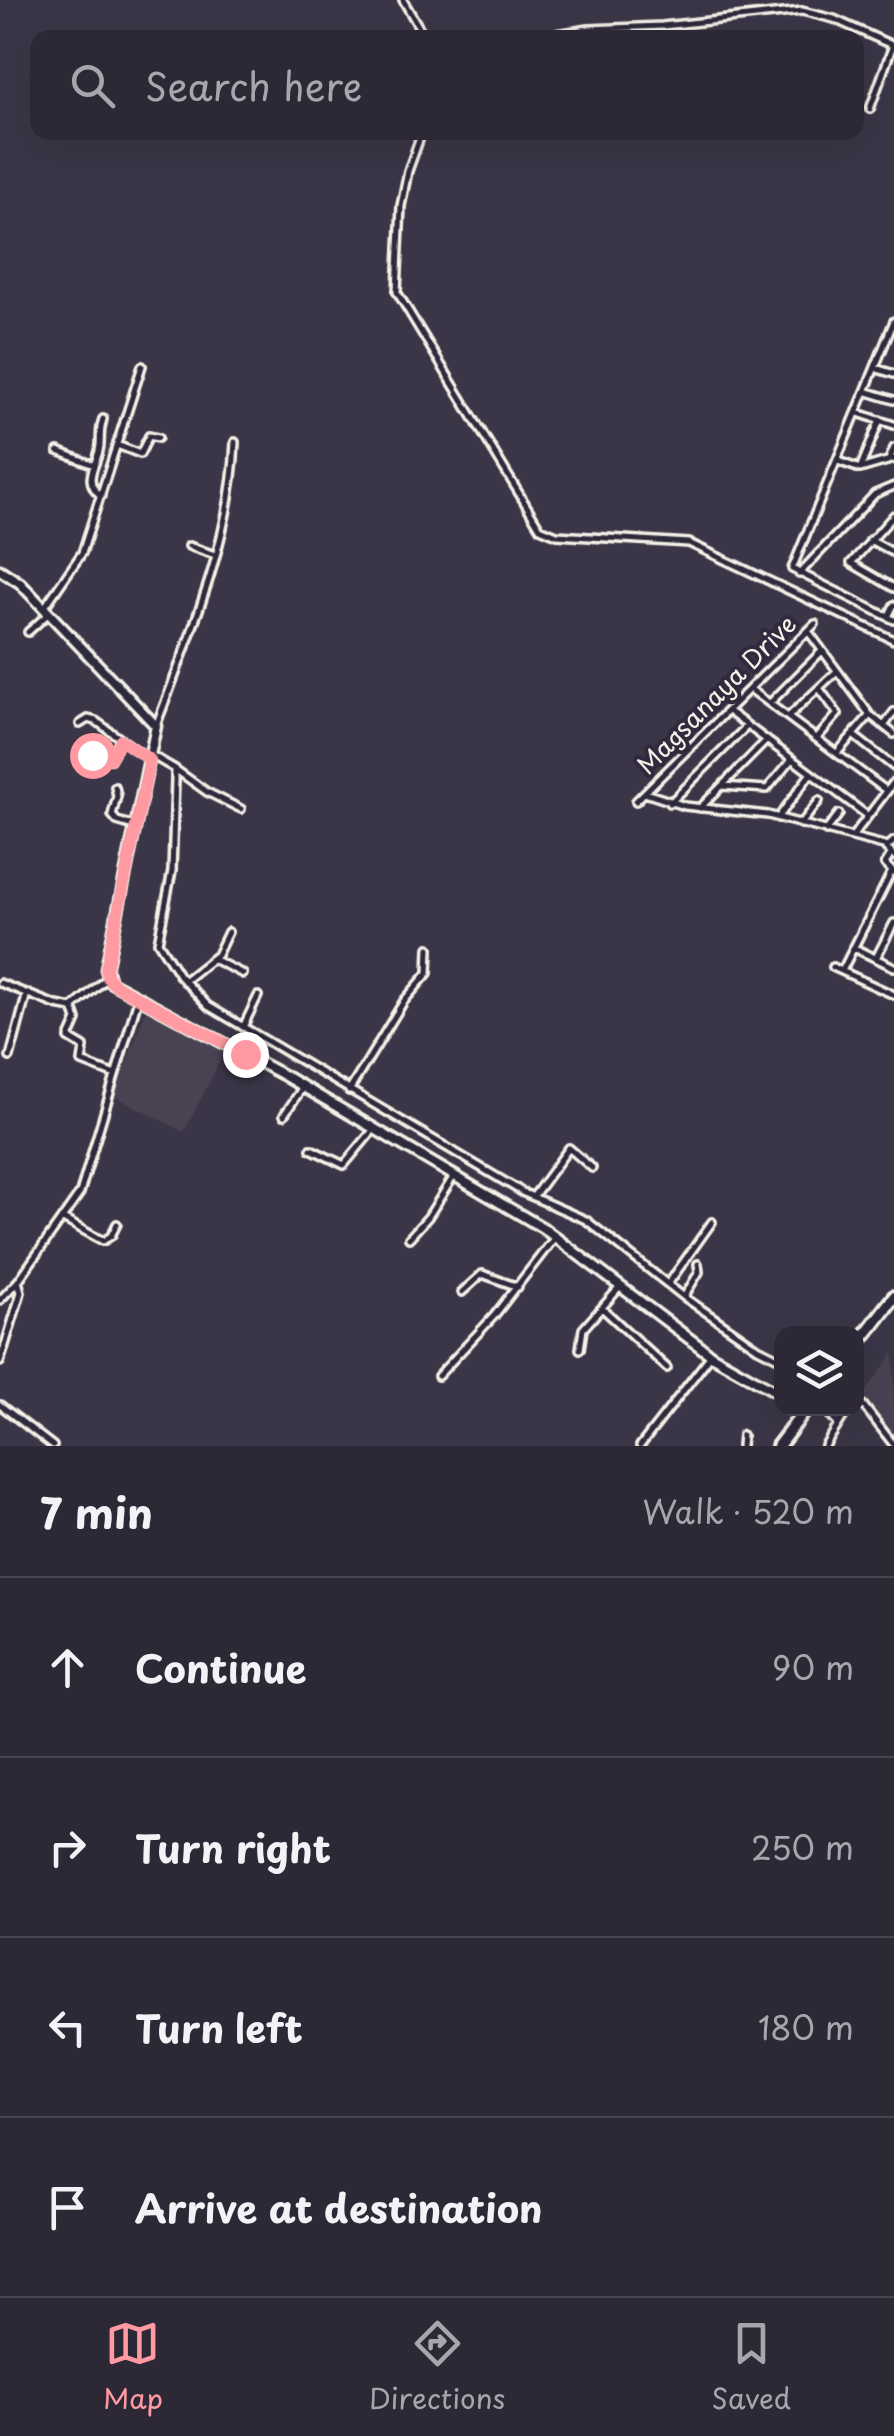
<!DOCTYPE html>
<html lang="en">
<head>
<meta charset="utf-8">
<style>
	:root { --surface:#2c2835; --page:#383441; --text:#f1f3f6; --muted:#a6a6ad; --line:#484450; --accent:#ff9aa2 }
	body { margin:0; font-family:"Playpen Sans",sans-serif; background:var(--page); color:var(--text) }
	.controls { position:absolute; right:30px; bottom:30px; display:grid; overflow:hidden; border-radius:20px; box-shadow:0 10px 40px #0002 }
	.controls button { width:90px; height:90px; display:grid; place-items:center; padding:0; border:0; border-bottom:2px solid var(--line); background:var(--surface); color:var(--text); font:50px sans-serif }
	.stop { position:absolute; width:30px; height:30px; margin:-22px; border:8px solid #ff9aa2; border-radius:50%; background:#fff }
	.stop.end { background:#ff9aa2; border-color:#fff; box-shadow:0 2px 10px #0008 }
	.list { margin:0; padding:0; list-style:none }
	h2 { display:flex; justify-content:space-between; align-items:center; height:130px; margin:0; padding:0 40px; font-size:42px }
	h2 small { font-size:32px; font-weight:400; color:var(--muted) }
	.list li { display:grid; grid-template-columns:65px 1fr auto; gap:30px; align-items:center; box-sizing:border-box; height:180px; padding:0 40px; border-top:2px solid var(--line) }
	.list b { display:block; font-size:38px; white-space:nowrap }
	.list em { font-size:32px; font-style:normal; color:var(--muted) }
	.icon { flex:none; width:55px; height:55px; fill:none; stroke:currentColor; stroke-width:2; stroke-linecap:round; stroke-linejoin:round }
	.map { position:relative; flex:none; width:894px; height:1446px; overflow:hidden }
	.search { position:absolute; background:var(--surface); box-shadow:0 10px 40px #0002; left:30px; right:30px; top:30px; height:110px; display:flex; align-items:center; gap:25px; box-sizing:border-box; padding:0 35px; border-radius:20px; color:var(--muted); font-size:38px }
	.sheet { height:850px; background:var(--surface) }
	nav { display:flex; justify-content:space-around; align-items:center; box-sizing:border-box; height:140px; border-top:2px solid var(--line); background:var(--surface); font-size:28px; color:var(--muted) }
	nav a { display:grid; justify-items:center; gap:5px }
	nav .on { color:var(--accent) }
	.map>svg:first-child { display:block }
	.built { fill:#484352 }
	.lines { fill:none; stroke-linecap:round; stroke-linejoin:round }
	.street-casing { stroke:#f4f1e8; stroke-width:12 }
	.secondary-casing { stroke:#f4f1e8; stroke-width:15 }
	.highway-casing { stroke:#f4f1e8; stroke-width:18 }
	.street { stroke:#2f2a3d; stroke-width:5 }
	.secondary { stroke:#2f2a3d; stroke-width:8 }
	.highway { stroke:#2f2a3d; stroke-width:10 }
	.route { stroke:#ff9aa2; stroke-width:12 }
	.labels { text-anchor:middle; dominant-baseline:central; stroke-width:8; stroke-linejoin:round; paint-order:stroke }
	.street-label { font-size:25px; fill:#f4f1e8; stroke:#2f2a3d }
</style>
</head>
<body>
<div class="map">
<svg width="894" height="1446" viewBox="0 0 894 1446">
	<rect width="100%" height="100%" fill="#3b3647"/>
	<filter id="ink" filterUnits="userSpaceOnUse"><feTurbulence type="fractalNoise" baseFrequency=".01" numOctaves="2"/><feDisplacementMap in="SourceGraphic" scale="20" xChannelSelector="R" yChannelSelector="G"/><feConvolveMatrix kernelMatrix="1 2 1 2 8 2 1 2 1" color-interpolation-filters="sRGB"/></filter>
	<g filter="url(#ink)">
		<path class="built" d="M148,1005L227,1047L184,1132L114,1096Z
			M894,1353V1439L865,1403L859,1400Z"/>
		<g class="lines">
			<g class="street-casing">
				<path id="street" d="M403,0L425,38
					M529,38L589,29L662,26L802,11L834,19L894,46
					M870,109L893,45
					M422,132L408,171L401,206L397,292L540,528L557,535L689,543L894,640
					M894,321L792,569L894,620
					M878,369L894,374
					M868,392L894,400
					M858,413L894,425
					M117,445L140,454L149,436L158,438
					M58,451L94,465
					M889,460L894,448
					M838,461L860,469L894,459
					M860,469L880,420
					M101,496C83,481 94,470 99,451C102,440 98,434 103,419
					M894,515L851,563L894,588
					M870,540L894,553
					M189,546L215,555
					M799,574L875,494L894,486
					M44,608L82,553L142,366
					M888,617L894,605
					M808,631L870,715L894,734
					M28,632L49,613
					M750,689L887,791
					M770,703L822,651
					M728,711L868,816
					M788,717L837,671
					M80,724L88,719L96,721L150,760
					M156,726C190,635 231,541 235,442
					M884,726L894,712
					M853,735L894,767
					M817,738L838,714L819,688
					M837,753L870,715
					M92,755L110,759L121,739
					M151,755L175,769V780L172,871L158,942L179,975L208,1006L524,1193L586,1220L684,1297L758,1348L782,1360
					M175,769L207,792L241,809
					M722,786L767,789L792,759
					M115,787L117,796L112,815L117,821L134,826
					M645,793L685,806L768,815L887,846
					M636,801L815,624
					M670,803L747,726
					M700,808L767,740
					M778,818L811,773
					M801,824L819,801
					M826,831L839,814
					M852,837L894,782
					M894,841L886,848L894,856
					M890,856L885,864L894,873
					M854,948L894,967
					M876,958L894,923
					M213,959L243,974
					M833,967L894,995
					M842,971L892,871
					M184,981L217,955L228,932
					M0,983L56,1005L72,1008L107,978
					M73,1008L77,1020L69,1038L84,1047L82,1062L115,1075
					M243,1027L258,996
					M10,1057L27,993
					M349,1091L404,1001L428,973L429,948
					M284,1115L303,1087
					M311,1149L344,1165L374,1129
					M533,1197L569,1148L592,1168
					M63,1219L103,1241L111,1236L117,1224
					M409,1238L428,1217L454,1176
					M668,1284L712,1222
					M462,1292L482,1274L518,1287
					M684,1297L699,1272L698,1264
					M0,1300L18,1281L80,1193L138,999
					M603,1309L667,1368
					M580,1349L583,1329L620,1287
					M0,1362L21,1292L18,1281
					M438,1376L494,1316L555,1237
					M856,1402L863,1405L894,1445
					M0,1405L53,1446
					M823,1408L838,1424
					M640,1446L711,1355
					M741,1446L742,1435
					M825,1446L849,1408"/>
			</g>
			<g class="secondary-casing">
				<path id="secondary" d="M0,570L20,583L156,726L106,969L110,982L285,1076L543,1228L711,1355L782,1395"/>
			</g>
			<g class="highway-casing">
				<path id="highway" d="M856,1346L894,1297
					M778,1446L807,1408"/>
			</g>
			<use href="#street" class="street"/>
			<use href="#secondary" class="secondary"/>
			<use href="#highway" class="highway"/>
		</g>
	</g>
	<g class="lines" filter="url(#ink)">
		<path class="route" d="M92,755L110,759L121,740L150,760L106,969L108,978L116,986L245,1054"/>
	</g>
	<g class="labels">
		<g class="street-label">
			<text transform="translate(716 694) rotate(-45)">Magsanaya Drive</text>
		</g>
	</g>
</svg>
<div class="controls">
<button><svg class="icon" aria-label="layers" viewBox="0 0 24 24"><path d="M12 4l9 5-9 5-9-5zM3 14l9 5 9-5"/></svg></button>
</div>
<div class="stop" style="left:92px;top:755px"></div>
<div class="stop end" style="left:245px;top:1054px"></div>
<div class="search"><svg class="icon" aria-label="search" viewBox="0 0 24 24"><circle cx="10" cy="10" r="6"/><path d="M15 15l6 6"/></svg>Search here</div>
</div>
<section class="sheet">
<h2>7 min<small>Walk · 520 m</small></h2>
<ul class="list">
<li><svg class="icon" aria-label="ahead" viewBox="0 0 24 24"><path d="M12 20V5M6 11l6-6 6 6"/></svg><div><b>Continue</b></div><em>90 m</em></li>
<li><svg class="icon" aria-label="right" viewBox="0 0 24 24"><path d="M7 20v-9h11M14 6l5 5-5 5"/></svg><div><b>Turn right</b></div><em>250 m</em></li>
<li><svg class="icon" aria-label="left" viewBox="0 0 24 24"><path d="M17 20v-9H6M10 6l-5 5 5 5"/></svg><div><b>Turn left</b></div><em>180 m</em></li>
<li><svg class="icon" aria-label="arrive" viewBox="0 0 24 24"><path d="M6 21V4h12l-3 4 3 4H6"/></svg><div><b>Arrive at destination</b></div></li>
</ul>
</section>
<nav>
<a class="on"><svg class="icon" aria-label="map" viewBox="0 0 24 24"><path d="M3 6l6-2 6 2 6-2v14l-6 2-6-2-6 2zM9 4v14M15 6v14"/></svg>Map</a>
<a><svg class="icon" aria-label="directions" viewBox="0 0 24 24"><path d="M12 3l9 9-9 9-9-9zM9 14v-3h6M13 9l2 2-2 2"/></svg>Directions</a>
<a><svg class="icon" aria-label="saved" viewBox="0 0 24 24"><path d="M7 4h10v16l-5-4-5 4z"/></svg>Saved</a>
</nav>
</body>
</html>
